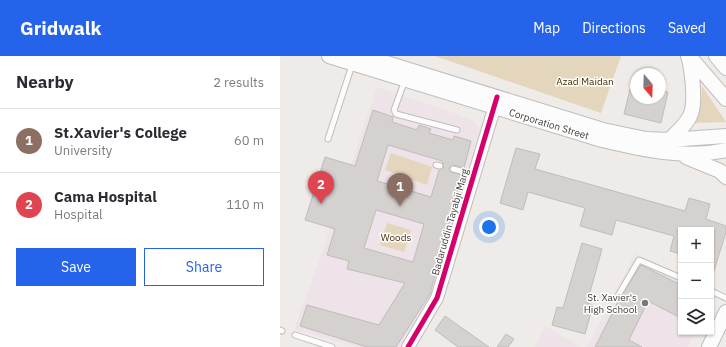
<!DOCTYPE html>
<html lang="en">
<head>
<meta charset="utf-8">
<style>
	:root { --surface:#fff; --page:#f7f7f7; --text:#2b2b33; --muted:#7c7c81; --line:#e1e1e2; --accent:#2563eb }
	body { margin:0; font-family:"IBM Plex Sans",sans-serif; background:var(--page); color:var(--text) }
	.controls { position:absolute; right:12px; bottom:12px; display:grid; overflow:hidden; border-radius:0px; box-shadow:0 1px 3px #0004 }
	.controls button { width:36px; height:36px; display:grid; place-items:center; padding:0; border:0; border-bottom:1px solid var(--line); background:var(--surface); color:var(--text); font:20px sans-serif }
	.compass { position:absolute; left:350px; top:12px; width:36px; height:36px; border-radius:50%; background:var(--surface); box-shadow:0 1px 3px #0004; rotate:161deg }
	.you { position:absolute; left:209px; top:171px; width:14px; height:14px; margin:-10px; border:3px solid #fff; border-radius:50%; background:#1a73e8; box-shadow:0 0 0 6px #1a73e833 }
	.badge { display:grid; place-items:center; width:26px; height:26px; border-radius:50%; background:var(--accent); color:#fff; font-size:13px; font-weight:700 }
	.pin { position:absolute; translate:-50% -33px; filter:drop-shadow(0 1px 2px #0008) }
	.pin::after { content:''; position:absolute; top:21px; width:14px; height:12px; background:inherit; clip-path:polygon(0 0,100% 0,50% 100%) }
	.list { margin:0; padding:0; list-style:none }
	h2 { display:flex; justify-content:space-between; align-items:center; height:52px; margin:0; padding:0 16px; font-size:17px }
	h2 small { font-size:13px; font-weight:400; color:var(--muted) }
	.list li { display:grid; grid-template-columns:26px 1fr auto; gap:12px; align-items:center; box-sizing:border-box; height:64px; padding:0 16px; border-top:1px solid var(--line) }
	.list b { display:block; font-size:15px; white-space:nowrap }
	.list p { margin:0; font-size:13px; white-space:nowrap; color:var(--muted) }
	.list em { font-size:13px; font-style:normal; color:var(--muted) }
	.actions { display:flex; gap:8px; padding:12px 16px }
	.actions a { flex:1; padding:9px 0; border:1px solid var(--accent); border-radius:0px; text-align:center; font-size:14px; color:var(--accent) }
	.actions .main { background:var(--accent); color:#fff }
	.icon { flex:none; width:22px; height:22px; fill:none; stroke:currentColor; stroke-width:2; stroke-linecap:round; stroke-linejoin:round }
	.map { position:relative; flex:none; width:446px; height:291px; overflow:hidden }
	header { display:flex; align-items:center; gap:24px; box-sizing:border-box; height:56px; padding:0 20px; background:var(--accent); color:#fff }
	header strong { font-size:19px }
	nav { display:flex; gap:22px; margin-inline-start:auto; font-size:14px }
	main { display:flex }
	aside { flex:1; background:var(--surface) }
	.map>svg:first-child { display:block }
	.education { fill:#efe3ea }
	.green { fill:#e4d5bd }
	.building { fill:#d4d1cf; stroke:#bfbcba; fill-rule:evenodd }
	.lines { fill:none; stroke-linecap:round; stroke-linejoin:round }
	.service-casing { stroke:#bfbdbb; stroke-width:7 }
	.tertiary-casing { stroke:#bfbdbb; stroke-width:14 }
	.secondary-casing { stroke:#bfbdbb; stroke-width:16 }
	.service { stroke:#fcfcfc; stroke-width:5 }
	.tertiary { stroke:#fcfcfc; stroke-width:12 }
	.secondary { stroke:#fcfcfc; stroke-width:14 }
	.cycleway-casing { stroke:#fff; stroke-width:8 }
	.cycleway { stroke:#d6006c; stroke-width:5 }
	.poi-dot { fill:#7b7976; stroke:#fff; stroke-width:1.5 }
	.labels { text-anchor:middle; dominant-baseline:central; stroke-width:3; stroke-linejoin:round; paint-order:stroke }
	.park-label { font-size:10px; fill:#402b00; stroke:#fff }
	.street-label { font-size:10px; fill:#3d3b39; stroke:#fff }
	.poi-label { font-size:10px; fill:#3d3b39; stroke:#fff; text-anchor:end }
</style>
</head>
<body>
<header>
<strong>Gridwalk</strong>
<nav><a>Map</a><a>Directions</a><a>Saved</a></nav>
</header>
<main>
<aside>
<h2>Nearby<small>2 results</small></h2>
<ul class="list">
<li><span class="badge" style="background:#8d6e63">1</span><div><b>St.Xavier's College</b><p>University</p></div><em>60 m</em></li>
<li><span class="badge" style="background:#e0444e">2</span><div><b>Cama Hospital</b><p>Hospital</p></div><em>110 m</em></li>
</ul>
<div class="actions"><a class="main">Save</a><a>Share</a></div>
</aside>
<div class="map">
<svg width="446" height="291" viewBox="0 0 446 291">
	<rect width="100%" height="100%" fill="#eeebe8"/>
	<path class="education" d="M97,31L191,63L204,76L154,246L121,291H77L14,273L41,200Z
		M355,198L401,218V276H415L408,291H307Z
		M265,270L301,291H255Z"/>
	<path class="green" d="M155,0H341L321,57Z
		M422,30L446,66L415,67L421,47Z
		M111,97L152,111L147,129L105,114Z
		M107,167L131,174L124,196L100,189Z"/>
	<path class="building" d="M353,21H356V42H380V34L388,36L381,67L344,58Z
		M93,54L113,61L112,66L137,74L139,69L151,73L149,77L173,84L174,80L191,85L184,112L174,109L169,112L171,116L182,119L150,238L116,291H87L20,270L27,249L99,269L125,227L67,213L69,205L47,199L55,173L25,164L45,101L75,110ZM108,89L162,105L164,111L159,114L151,141L97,125ZM96,154L144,168L133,206L84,192Z
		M236,92L260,98L255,113L405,155L409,142L430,148L426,163L446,170V176L433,218L431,217V174H401V198L390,195L394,180L336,164L332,179L300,170L305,152L248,136L243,154L220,147Z
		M302,187L322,193L307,247L313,249L305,278L272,269L277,251L283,252Z
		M361,209L401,229V262L368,245L349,284L362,291H315L340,242Z
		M165,260L209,291H178L155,274Z
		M226,278L234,283L228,291H217Z"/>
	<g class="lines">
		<g class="service-casing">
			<path id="service" d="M125,24L114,54L116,58L177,74
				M48,83L75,0
				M156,109L160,110
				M173,113L193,118
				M431,235L446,242
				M339,238L359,204L401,222
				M0,274L2,275
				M15,279L52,291"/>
		</g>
		<g class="tertiary-casing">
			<path id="tertiary" d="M128,291L157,242L217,43"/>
		</g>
		<g class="secondary-casing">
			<path id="secondary" d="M49,0L322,84C364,94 403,103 446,94
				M84,0L323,74L366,83L389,84L446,80
				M409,0L446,43
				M436,0L446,12
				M389,84C397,76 410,66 412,54C415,42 412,12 408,0
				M406,101L440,115L446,121
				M429,291L446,256"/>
		</g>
		<use href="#service" class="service"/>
		<use href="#tertiary" class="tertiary"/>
		<use href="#secondary" class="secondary"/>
		<g class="cycleway-casing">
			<path id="cycleway" d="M128,291L157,242L217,41"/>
		</g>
		<use href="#cycleway" class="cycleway"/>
	</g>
	<circle class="poi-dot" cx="365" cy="247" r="4"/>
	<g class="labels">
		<g class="park-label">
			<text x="305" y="25">Azad Maidan</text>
			<text x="116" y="181">Woods</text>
		</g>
		<g class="street-label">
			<text transform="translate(269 68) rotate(17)">Corporation Street</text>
			<text transform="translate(170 166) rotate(-74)">Badaruddin Tayabji Marg</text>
		</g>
		<g class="poi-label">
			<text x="357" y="241">St. Xavier's<tspan x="357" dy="12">High School</tspan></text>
		</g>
	</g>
</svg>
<div class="controls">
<button>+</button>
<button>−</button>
<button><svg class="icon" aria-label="layers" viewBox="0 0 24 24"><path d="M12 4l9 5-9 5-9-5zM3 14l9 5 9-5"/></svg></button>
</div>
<svg class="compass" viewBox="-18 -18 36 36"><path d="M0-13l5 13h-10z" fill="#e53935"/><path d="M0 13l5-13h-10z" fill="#7c7c81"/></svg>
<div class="you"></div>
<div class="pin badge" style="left:120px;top:150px;background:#8d6e63">1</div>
<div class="pin badge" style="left:41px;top:148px;background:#e0444e">2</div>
</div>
</main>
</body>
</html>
